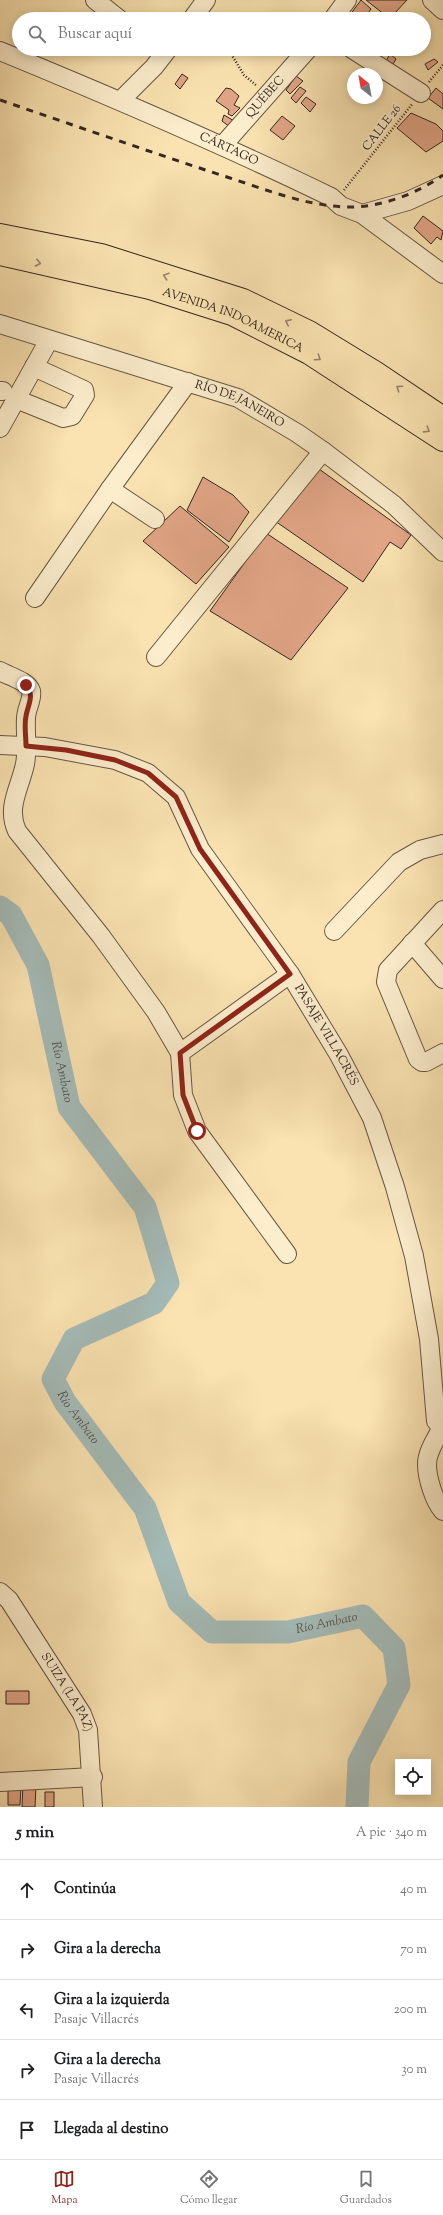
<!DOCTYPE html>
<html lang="es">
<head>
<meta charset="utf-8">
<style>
	:root { --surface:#fff; --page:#f2f2f2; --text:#202124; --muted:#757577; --line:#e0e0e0; --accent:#8f2418 }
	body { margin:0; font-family:"Sorts Mill Goudy",serif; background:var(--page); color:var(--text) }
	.controls { position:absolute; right:12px; bottom:12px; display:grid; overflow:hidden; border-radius:0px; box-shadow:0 2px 10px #0003 }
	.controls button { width:36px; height:36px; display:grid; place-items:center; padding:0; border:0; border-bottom:1px solid var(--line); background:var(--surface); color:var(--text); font:20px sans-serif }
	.compass { position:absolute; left:347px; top:68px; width:36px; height:36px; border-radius:50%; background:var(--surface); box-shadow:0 2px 10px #0003; rotate:329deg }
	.stop { position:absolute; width:12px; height:12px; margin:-9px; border:3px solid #8f2418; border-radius:50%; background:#fff }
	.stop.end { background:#8f2418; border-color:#fff; box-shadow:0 1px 4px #0008 }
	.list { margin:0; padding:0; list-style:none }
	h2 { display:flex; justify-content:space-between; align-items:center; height:52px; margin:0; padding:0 16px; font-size:17px }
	h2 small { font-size:13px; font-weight:400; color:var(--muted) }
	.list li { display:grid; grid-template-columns:26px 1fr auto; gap:12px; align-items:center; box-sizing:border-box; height:60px; padding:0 16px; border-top:1px solid var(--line) }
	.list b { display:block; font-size:15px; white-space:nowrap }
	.list p { margin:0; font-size:13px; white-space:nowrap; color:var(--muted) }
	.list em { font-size:13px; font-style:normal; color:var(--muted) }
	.icon { flex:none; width:22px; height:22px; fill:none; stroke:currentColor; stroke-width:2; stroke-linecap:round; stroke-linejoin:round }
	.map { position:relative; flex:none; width:443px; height:1807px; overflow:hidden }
	.search { position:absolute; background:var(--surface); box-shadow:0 2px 10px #0003; left:12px; right:12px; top:12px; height:44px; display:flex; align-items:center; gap:10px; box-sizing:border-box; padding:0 14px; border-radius:22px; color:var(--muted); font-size:15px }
	.sheet { height:352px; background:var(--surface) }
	nav { display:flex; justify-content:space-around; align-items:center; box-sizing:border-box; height:56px; border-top:1px solid var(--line); background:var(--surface); font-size:11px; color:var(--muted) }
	nav a { display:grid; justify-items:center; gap:2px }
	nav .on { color:var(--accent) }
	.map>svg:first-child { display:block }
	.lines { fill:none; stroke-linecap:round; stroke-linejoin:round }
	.river { stroke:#a4bbb8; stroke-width:23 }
	.building { fill:#e2a687; stroke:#342721 }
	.minor-casing { stroke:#665645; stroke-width:20 }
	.major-casing { stroke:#342721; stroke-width:24 }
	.path { stroke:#342721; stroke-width:2.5; stroke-dasharray:1 2; stroke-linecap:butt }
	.minor { stroke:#fcedcc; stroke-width:18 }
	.major { stroke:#fae3b1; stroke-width:22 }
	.rail { stroke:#342721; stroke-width:3; stroke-dasharray:7 7; stroke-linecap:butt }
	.oneway { stroke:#978569 }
	.route { stroke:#8f2418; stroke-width:5 }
	.labels { text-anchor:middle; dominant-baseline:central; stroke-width:4; stroke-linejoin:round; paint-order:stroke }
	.street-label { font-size:12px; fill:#342721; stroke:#fcedcc }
	.water-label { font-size:13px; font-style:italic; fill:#56534e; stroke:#fcedcc }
</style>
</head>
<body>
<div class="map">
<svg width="443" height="1807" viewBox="0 0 443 1807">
	<rect width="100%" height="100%" fill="#fae3b1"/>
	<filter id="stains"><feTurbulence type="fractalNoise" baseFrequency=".005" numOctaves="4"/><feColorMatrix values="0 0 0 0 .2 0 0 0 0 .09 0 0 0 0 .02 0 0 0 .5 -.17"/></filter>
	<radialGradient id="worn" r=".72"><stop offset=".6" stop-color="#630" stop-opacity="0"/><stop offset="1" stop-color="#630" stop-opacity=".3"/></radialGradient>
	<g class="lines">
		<path class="river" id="s1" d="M0,907L11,915L38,965L69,1107L145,1207L168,1283L154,1303L74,1339L53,1379L65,1402L145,1508L179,1602L212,1632H288L363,1616L394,1648L399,1685L359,1762L357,1807"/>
	</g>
	<path class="building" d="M361,0L371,9L364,19H347Z
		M366,0H407L394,14L397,16L394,19H390Z
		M372,49H384L379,57L370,51Z
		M390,54L396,59L392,66L386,61Z
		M434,59L438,62L428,70L425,64Z
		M182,74L188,78L180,89L175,84Z
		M296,76L303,81L290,94L286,90Z
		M300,87L306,91L296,103L291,98Z
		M226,88L231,89L239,96L234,105L240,108L232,116L228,114L229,110L216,101Z
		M436,88L443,94V109L428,98Z
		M306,97L316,104L310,112L301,103Z
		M411,113L436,124L443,131V141L426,152L397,128Z
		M224,115L236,122L230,127L222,121Z
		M282,116L295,126L283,140L270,130Z
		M423,216L443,231L441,240L437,237L431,244L414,228Z
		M319,469L411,535L401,549L390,542L363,582L275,521Z
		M203,477L233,495L249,512L229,542L187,510Z
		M180,506L229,547L196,584L143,541Z
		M266,533L348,588L291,660L210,611Z
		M6,1691H29V1704H6Z
		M23,1784L36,1785L35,1807H22Z
		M8,1787H21L20,1805H8Z
		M45,1792H54V1807H45Z"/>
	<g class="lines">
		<g class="minor-casing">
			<g id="minor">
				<path d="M95,0L119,19"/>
				<path d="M432,0L443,10"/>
				<path d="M192,19L206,0"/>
				<path d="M333,19L347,0"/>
				<path d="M352,49L421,93"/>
				<path id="s2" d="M0,51C112,97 222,144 331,197L341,206L362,214L443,274"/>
				<path d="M121,100L154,67L168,49"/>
				<path id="s3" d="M223,145L308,49"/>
				<path d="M362,214L408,201L443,185"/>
				<path id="s4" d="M0,324L238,398L297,433L323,451L394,505L443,552"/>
				<path d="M0,391H3"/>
				<path d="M16,399L63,418L72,416L85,395L84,390L34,367"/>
				<path d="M0,428L49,340"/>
				<path d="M110,489L155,519"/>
				<path d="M35,598L110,489L188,382"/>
				<path d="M156,657L323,451"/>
				<path d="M0,671C8,676 28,681 31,691C33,699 26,709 26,718C25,733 28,749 25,764C20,788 6,807 17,831L101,936L156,1012L180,1053L183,1095L197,1131L287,1254"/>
				<path id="s5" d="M0,745L45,747L115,760L148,773L176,797L200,849L290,974L339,1055L372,1118L395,1187L414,1256L429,1339L436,1421L443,1429"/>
				<path d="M443,910L388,970L386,982L418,1059L422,1062H426L443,1053"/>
				<path d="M334,931L399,862L420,850L443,844"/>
				<path d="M412,943L443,979"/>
				<path d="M180,1053L290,974"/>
				<path d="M441,1429C436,1439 427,1452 427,1464C427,1478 434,1501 443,1511"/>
				<path id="s6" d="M0,1592L9,1600L82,1714L88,1730L93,1807"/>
				<path d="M0,1782L93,1777"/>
			</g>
		</g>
		<g class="major-casing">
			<g id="major">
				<path d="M0,235L101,255L243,300L309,332L376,373L443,418"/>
				<path id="s7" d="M0,254L150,288L232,314L309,353L443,440"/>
			</g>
		</g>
		<path class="path" d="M228,49L244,75L257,86
			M429,82L443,65
			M344,190L413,103"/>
		<use href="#minor" class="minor"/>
		<use href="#major" class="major"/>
		<path class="rail" d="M0,100C76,126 153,153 230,178C267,190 307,206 347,207C379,208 417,194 443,175"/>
	</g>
	<defs><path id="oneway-chevron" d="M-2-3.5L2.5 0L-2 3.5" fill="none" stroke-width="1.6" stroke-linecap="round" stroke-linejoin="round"/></defs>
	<g class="oneway">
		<use href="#oneway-chevron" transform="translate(38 263) rotate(13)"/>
		<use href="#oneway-chevron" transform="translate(166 276) rotate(-162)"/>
		<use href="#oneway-chevron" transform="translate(288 322) rotate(-154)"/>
		<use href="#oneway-chevron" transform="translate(318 358) rotate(34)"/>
		<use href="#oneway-chevron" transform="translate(399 388) rotate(-146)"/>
		<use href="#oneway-chevron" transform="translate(427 430) rotate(32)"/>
	</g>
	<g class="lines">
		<path class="route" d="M26,685C35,696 28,704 26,716C24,725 26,736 26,746L66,750L115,760L148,773L176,797L200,849L290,974L180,1053L183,1095L197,1131"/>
	</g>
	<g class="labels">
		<g class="street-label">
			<text stroke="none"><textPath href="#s3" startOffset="64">QUÉBEC</textPath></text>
			<text transform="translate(382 128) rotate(-52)">CALLE 26</text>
			<text stroke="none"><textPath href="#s2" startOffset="249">CÁRTAGO</textPath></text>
			<text stroke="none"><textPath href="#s7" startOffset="243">AVENIDA INDOAMERICA</textPath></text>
			<text stroke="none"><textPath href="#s4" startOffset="253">RÍO DE JANEIRO</textPath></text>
			<text stroke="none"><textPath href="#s5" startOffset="471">PASAJE VILLACRÉS</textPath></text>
			<text stroke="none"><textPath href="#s6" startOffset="121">SUIZA (LA PAZ)</textPath></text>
		</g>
		<g class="water-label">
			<text stroke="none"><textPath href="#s1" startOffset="180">Río Ambato</textPath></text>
			<text stroke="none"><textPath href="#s1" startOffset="624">Río Ambato</textPath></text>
			<text stroke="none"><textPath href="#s1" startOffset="997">Río Ambato</textPath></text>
		</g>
	</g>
	<rect width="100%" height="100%" filter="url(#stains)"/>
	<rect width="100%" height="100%" fill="url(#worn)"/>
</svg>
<div class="controls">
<button><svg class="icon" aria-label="locate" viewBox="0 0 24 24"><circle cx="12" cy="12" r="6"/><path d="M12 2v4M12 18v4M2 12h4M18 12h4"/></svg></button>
</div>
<svg class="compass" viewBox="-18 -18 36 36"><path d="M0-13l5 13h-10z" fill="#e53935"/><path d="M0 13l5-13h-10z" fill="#757577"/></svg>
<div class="stop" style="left:197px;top:1131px"></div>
<div class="stop end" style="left:26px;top:685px"></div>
<div class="search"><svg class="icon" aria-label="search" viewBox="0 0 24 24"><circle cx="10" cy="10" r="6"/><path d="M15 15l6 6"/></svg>Buscar aquí</div>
</div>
<section class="sheet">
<h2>5 min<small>A pie · 340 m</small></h2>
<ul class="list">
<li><svg class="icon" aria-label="ahead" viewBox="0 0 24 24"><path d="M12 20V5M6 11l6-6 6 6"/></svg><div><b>Continúa</b></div><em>40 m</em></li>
<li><svg class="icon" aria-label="right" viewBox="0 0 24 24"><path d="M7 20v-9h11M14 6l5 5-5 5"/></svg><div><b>Gira a la derecha</b></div><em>70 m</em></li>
<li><svg class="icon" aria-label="left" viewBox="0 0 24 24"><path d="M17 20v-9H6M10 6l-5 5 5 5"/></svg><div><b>Gira a la izquierda</b><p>Pasaje Villacrés</p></div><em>200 m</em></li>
<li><svg class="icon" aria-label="right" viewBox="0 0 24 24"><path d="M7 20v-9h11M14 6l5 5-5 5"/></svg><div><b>Gira a la derecha</b><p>Pasaje Villacrés</p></div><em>30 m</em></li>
<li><svg class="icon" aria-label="arrive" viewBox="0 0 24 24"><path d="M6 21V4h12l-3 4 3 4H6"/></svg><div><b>Llegada al destino</b></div></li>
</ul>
</section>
<nav>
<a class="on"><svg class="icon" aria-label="map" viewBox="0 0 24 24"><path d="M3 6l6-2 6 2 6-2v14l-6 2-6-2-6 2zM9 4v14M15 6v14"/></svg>Mapa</a>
<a><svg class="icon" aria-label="directions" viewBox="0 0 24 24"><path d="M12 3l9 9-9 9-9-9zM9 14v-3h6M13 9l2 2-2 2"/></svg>Cómo llegar</a>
<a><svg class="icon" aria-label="saved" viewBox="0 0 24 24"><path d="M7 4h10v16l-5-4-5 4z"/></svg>Guardados</a>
</nav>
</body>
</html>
